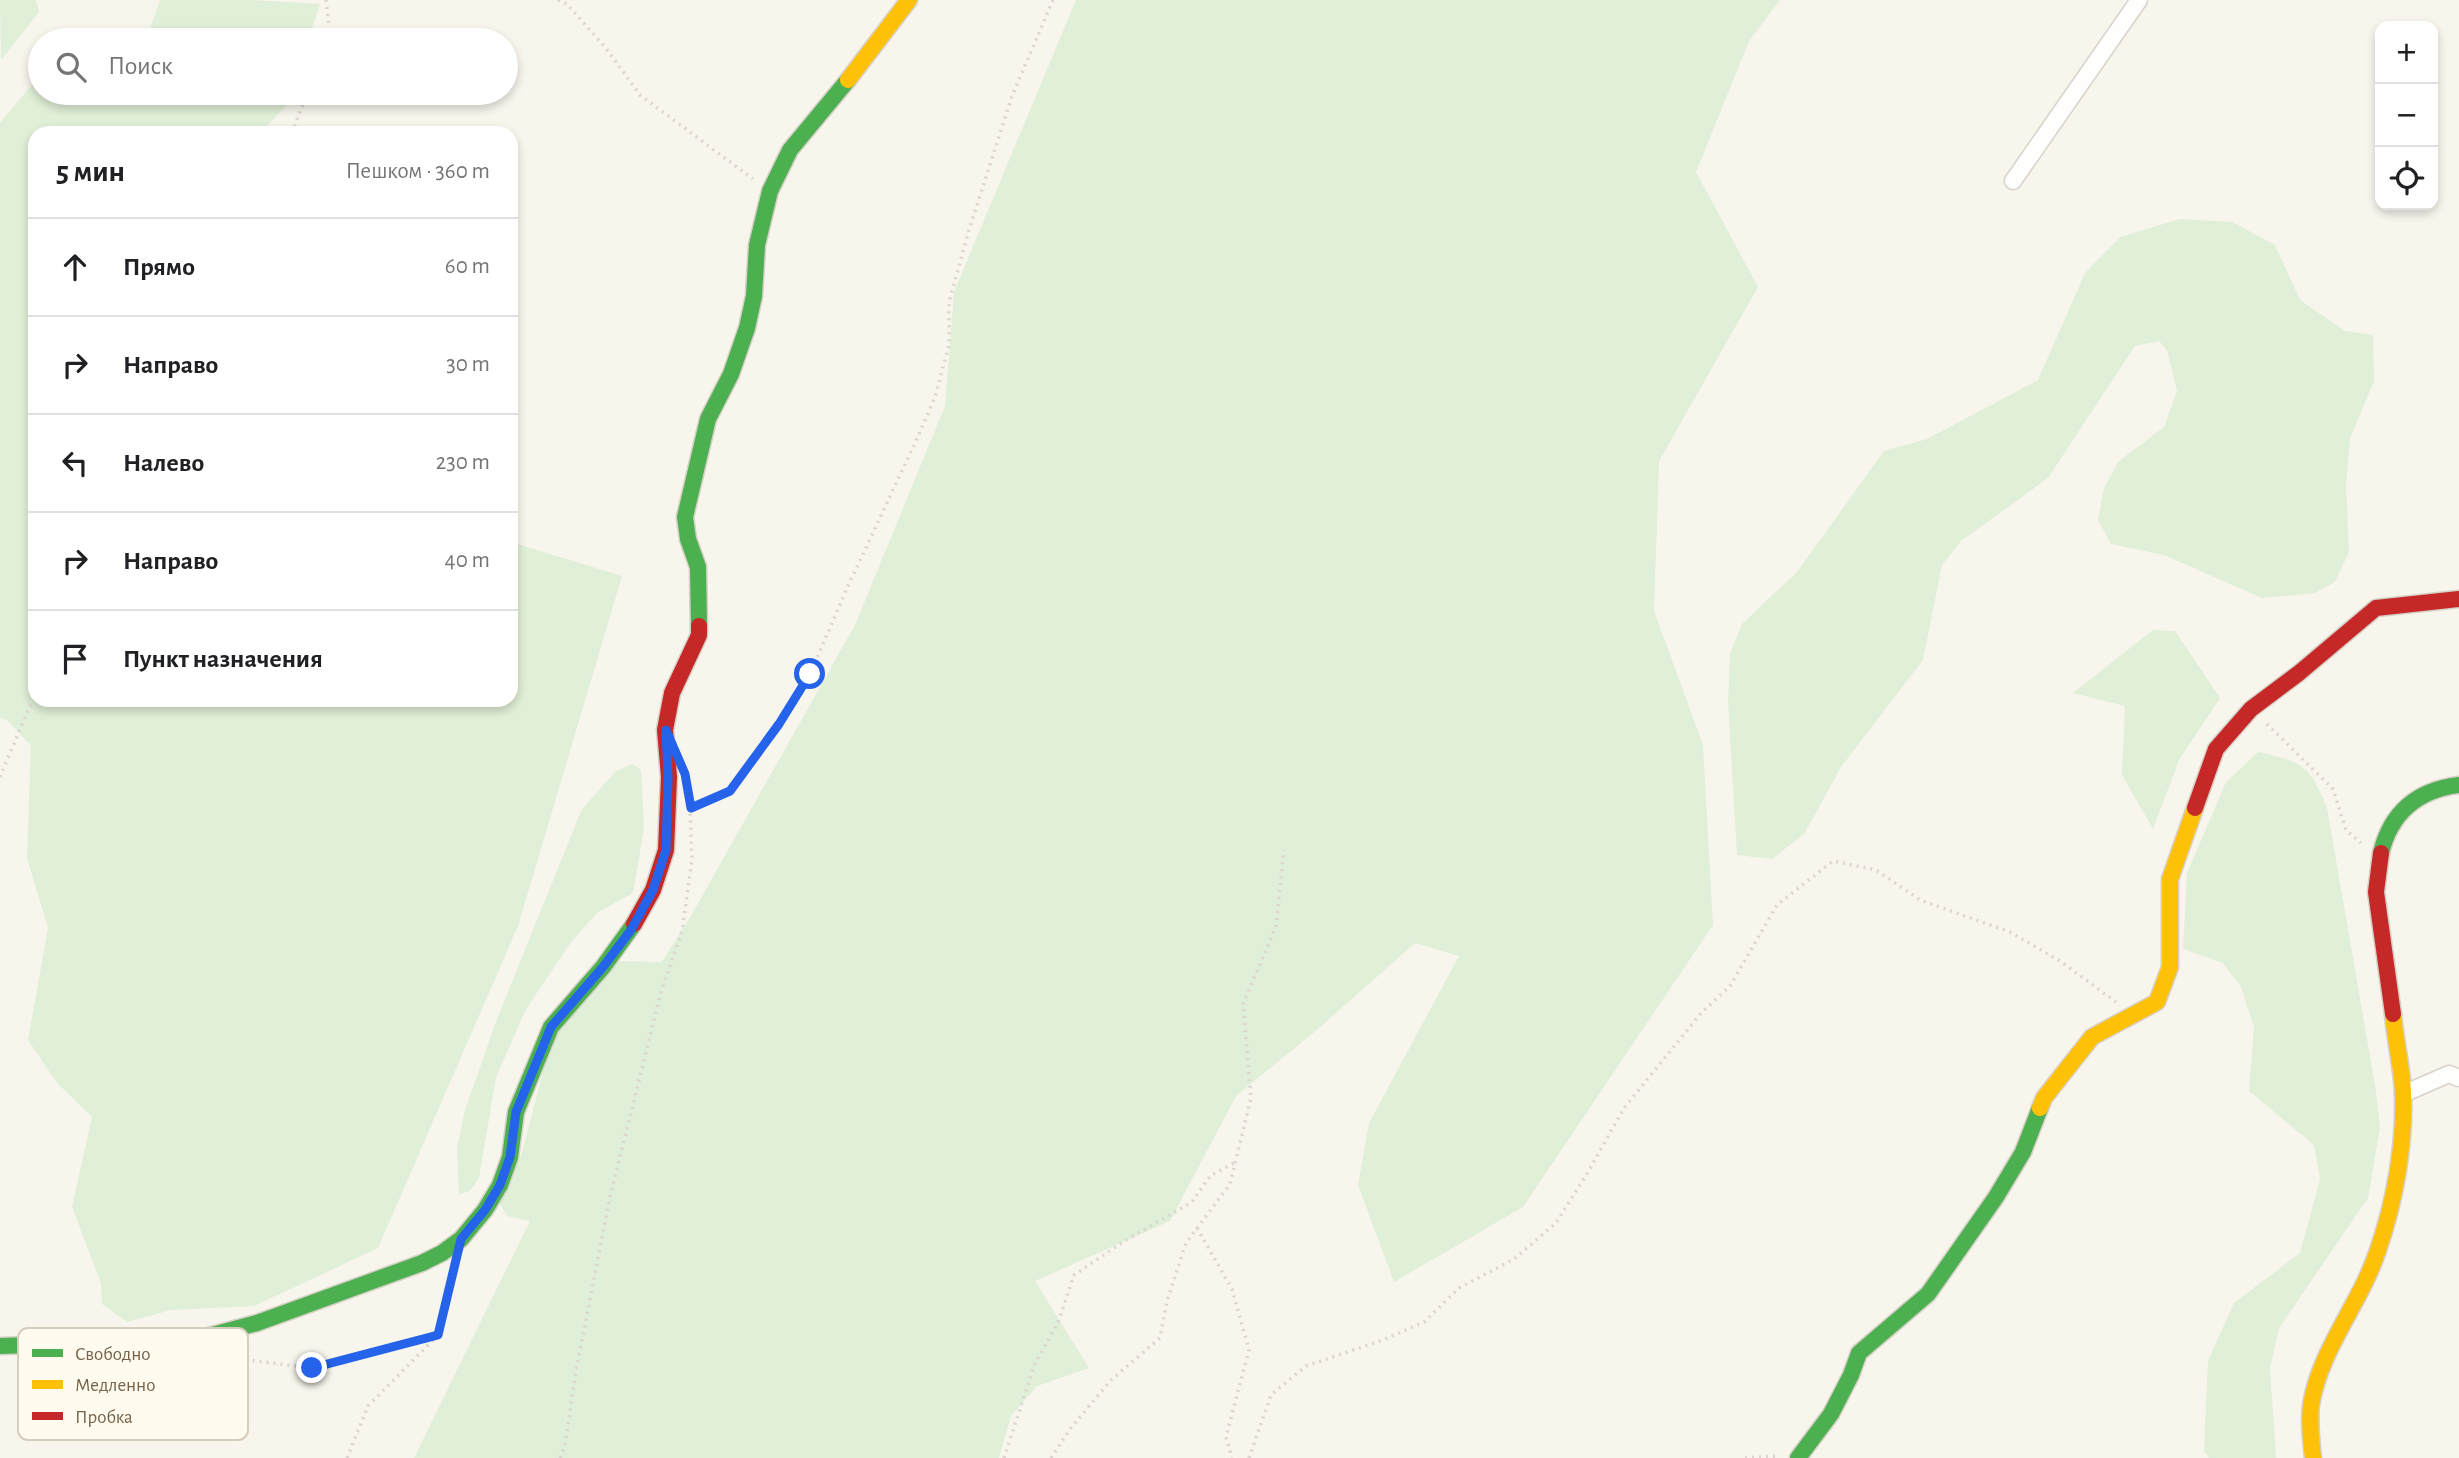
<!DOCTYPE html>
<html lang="ru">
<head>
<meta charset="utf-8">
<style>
	:root { --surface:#fff; --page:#f2f2f2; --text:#202124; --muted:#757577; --line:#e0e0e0 }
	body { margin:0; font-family:"Alegreya Sans",sans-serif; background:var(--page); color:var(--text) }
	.controls { position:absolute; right:21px; top:21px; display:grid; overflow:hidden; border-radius:14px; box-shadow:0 4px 10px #0003 }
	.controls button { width:63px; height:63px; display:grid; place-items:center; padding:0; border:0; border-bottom:2px solid var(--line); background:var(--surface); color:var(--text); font:35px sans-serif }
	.stop { position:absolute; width:21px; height:21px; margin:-16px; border:5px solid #2563eb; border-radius:50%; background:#fff }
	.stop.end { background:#2563eb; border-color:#fff; box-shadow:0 2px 7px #0008 }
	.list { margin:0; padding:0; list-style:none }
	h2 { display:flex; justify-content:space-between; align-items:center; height:91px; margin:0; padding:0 28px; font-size:30px }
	h2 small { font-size:23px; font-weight:400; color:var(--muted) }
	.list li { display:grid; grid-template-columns:46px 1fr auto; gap:21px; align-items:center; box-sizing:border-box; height:98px; padding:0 28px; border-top:2px solid var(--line) }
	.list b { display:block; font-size:26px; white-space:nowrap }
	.list em { font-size:23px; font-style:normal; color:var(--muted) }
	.icon { flex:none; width:38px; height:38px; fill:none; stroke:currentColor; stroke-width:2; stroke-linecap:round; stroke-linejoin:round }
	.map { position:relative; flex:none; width:2459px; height:1458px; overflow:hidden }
	.search { position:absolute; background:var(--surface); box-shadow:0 4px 10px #0003; left:28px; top:28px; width:490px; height:77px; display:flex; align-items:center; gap:18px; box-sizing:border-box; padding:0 24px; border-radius:38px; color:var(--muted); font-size:26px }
	.panel { position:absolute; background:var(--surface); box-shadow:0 4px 10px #0003; left:28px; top:126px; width:490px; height:581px; border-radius:21px }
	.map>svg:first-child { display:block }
	.green { fill:#e0efd7 }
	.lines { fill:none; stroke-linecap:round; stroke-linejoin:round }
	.street-casing { stroke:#d7d2ca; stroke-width:19 }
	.fast-casing { stroke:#d6d1c7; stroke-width:19 }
	.slow-casing { stroke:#d6d1c7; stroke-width:19 }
	.jam-casing { stroke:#d6d1c7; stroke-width:19 }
	.path { stroke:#dad5cf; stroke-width:3.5; stroke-dasharray:2 5; stroke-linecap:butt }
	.street { stroke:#fefefc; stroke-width:16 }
	.fast { stroke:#4caf50; stroke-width:16 }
	.slow { stroke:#ffc107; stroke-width:16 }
	.jam { stroke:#c62828; stroke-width:16 }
	.route { stroke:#2563eb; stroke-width:9 }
	.key { fill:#fffbee; stroke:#d6cdbd; stroke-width:2 }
	.key-label { font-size:19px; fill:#76634c }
</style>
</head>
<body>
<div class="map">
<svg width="2459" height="1458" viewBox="0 0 2459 1458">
	<rect width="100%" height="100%" fill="#f7f5ec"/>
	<path class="green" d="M0,0H36L39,12L1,60Z
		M160,0H251L320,4L308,40H146Z
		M1076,0H1780L1749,41L1696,172L1758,287L1659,461L1654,611L1703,745L1713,925L1523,1207L1394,1282L1358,1185L1369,1123L1459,956L1415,943L1319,1028L1236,1096L1170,1221L1035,1281L1089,1368L1037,1386L1011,1416L999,1458H414L530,1221L507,1216L498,1201L521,1156L552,1037L614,961L662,962L692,914L855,625L945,406L954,292Z
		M40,75V93H290L286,106L260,133H35V700H511V542L622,576L518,926L378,1248L254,1306L171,1310L127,1322L102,1304L101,1283L72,1207L92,1117L57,1083L28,1040L48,928L27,858L31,746L7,720L0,718V123Z
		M2180,219L2232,222L2275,245L2300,300L2345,331L2373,335L2374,381L2350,439L2346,485L2349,552L2335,582L2315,593L2262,598L2164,555L2111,544L2098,520L2104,488L2119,461L2164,427L2177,391L2167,350L2159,341L2135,346L2048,478L1961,541L1942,565L1923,660L1841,767L1804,834L1772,859L1737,855L1728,701L1730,654L1742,624L1797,572L1884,451L1927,439L2038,380L2085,273L2120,237Z
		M2153,630L2175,631L2220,698L2179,760L2153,829L2122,775L2125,706L2073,693Z
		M2258,752C2302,762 2310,765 2327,808L2375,1085L2380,1127L2368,1198L2279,1328L2270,1368L2276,1458H2209L2204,1451L2208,1361L2234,1303L2300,1253L2320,1179L2314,1145L2249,1091L2254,1027L2241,987L2223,963L2183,949L2187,873L2226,782Z
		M632,764L641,770L644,828L633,893L598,912L571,942L526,1009L496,1077L479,1178L470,1191L459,1194L457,1148L465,1110L497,1019L582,809L616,771Z"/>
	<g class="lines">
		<g class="street-casing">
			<path id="street" d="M2013,181L2139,0
				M2403,1094L2449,1074L2459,1078"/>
		</g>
		<g class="fast-casing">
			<path id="fast" d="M699,626L698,567L688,539L685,517L708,419L731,374L747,328L754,296L757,245L770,191L790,150L848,80
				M2381,853C2391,812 2418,790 2459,785
				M0,1346L66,1344L109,1350L164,1348L257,1323L422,1263L442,1253L461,1239L485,1210L500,1185L510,1157L516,1112L551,1027L603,967L634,924
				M1798,1458L1831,1414L1851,1375L1859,1353L1928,1294L1996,1197L2023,1152L2040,1108"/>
		</g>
		<g class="slow-casing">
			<path id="slow" d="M848,80L909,0
				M2040,1108L2044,1098L2092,1037L2157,1002L2170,967V879L2195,808
				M2313,1458C2311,1440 2309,1423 2311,1405C2320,1349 2361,1303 2378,1250C2395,1201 2405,1144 2403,1093C2402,1067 2395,1040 2393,1014"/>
		</g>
		<g class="jam-casing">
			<path id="jam" d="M2195,808L2216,749L2251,709L2299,673L2376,608L2459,599
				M2381,853L2376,892L2393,1014
				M634,924L653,890L666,850L669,777L665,730L672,693L699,635V626"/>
		</g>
		<path class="path" d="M326,0L330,33L327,40
			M558,0L567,4L605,47L640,95L753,179
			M292,133L307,93
			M2267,724L2333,789L2346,830L2361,843
			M0,777L29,708L35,699
			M691,808L730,791L779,724L810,674L848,586L915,443L935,397L949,345V302L969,230L1012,96L1053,0
			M1197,1228L1232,1289L1249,1350L1226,1437L1232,1458
			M218,1356L311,1368L438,1335
			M347,1458L368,1406L438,1335L453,1271
			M560,1458L565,1446L576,1371L610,1197L661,992L682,931L692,860L690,807
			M1004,1458L1035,1363L1058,1323L1074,1275L1126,1240L1192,1202L1211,1175L1236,1162
			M1051,1458L1070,1429L1111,1380L1160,1338L1167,1301L1186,1243L1230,1184L1251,1098L1243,1004L1276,926L1284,850
			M1249,1458L1271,1395L1306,1366L1383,1340L1424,1322L1459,1288L1514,1259L1556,1223L1588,1172L1624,1108L1702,1012L1730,986L1777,905L1833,861L1876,870L1920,900L2010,932L2060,961L2116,1002
			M1745,1458L1778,1456"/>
		<use href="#street" class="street"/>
		<use href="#fast" class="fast"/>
		<use href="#slow" class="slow"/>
		<use href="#jam" class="jam"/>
	</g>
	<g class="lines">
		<path class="route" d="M312,1368L438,1335L461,1239L485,1210L500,1185L510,1157L516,1112L551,1027L603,967L631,930L653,890L666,850L668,777L666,730L685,774L691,808L730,791L779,724L810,674"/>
	</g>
	<rect x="18" y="1328" width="230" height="112" rx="10" class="key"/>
	<rect x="32" y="1349" width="31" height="8" fill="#4caf50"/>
	<rect x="32" y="1380" width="31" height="9" fill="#ffc107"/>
	<rect x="32" y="1412" width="31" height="8" fill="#c62828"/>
	<g class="key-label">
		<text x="75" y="1360">Свободно</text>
		<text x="75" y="1391">Медленно</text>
		<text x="75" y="1423">Пробка</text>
	</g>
</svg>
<div class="controls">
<button>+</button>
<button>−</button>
<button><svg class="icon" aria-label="locate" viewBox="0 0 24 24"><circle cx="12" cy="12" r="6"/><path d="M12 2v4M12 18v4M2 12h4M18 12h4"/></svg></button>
</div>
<div class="stop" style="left:810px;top:674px"></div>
<div class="stop end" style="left:312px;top:1368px"></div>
<div class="search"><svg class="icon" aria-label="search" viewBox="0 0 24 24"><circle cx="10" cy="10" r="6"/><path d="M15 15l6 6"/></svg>Поиск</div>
<section class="panel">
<h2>5 мин<small>Пешком · 360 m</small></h2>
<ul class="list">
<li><svg class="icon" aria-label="ahead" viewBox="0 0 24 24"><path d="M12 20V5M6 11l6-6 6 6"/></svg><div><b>Прямо</b></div><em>60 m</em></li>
<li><svg class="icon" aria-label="right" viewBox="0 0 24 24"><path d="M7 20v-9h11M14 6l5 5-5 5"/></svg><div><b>Направо</b></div><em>30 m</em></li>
<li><svg class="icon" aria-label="left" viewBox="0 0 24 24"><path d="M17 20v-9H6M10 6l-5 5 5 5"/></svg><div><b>Налево</b></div><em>230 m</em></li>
<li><svg class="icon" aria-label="right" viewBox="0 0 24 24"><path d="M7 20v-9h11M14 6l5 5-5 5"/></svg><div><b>Направо</b></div><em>40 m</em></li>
<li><svg class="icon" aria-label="arrive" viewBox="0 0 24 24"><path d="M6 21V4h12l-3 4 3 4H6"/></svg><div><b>Пункт назначения</b></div></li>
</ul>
</section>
</div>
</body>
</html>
